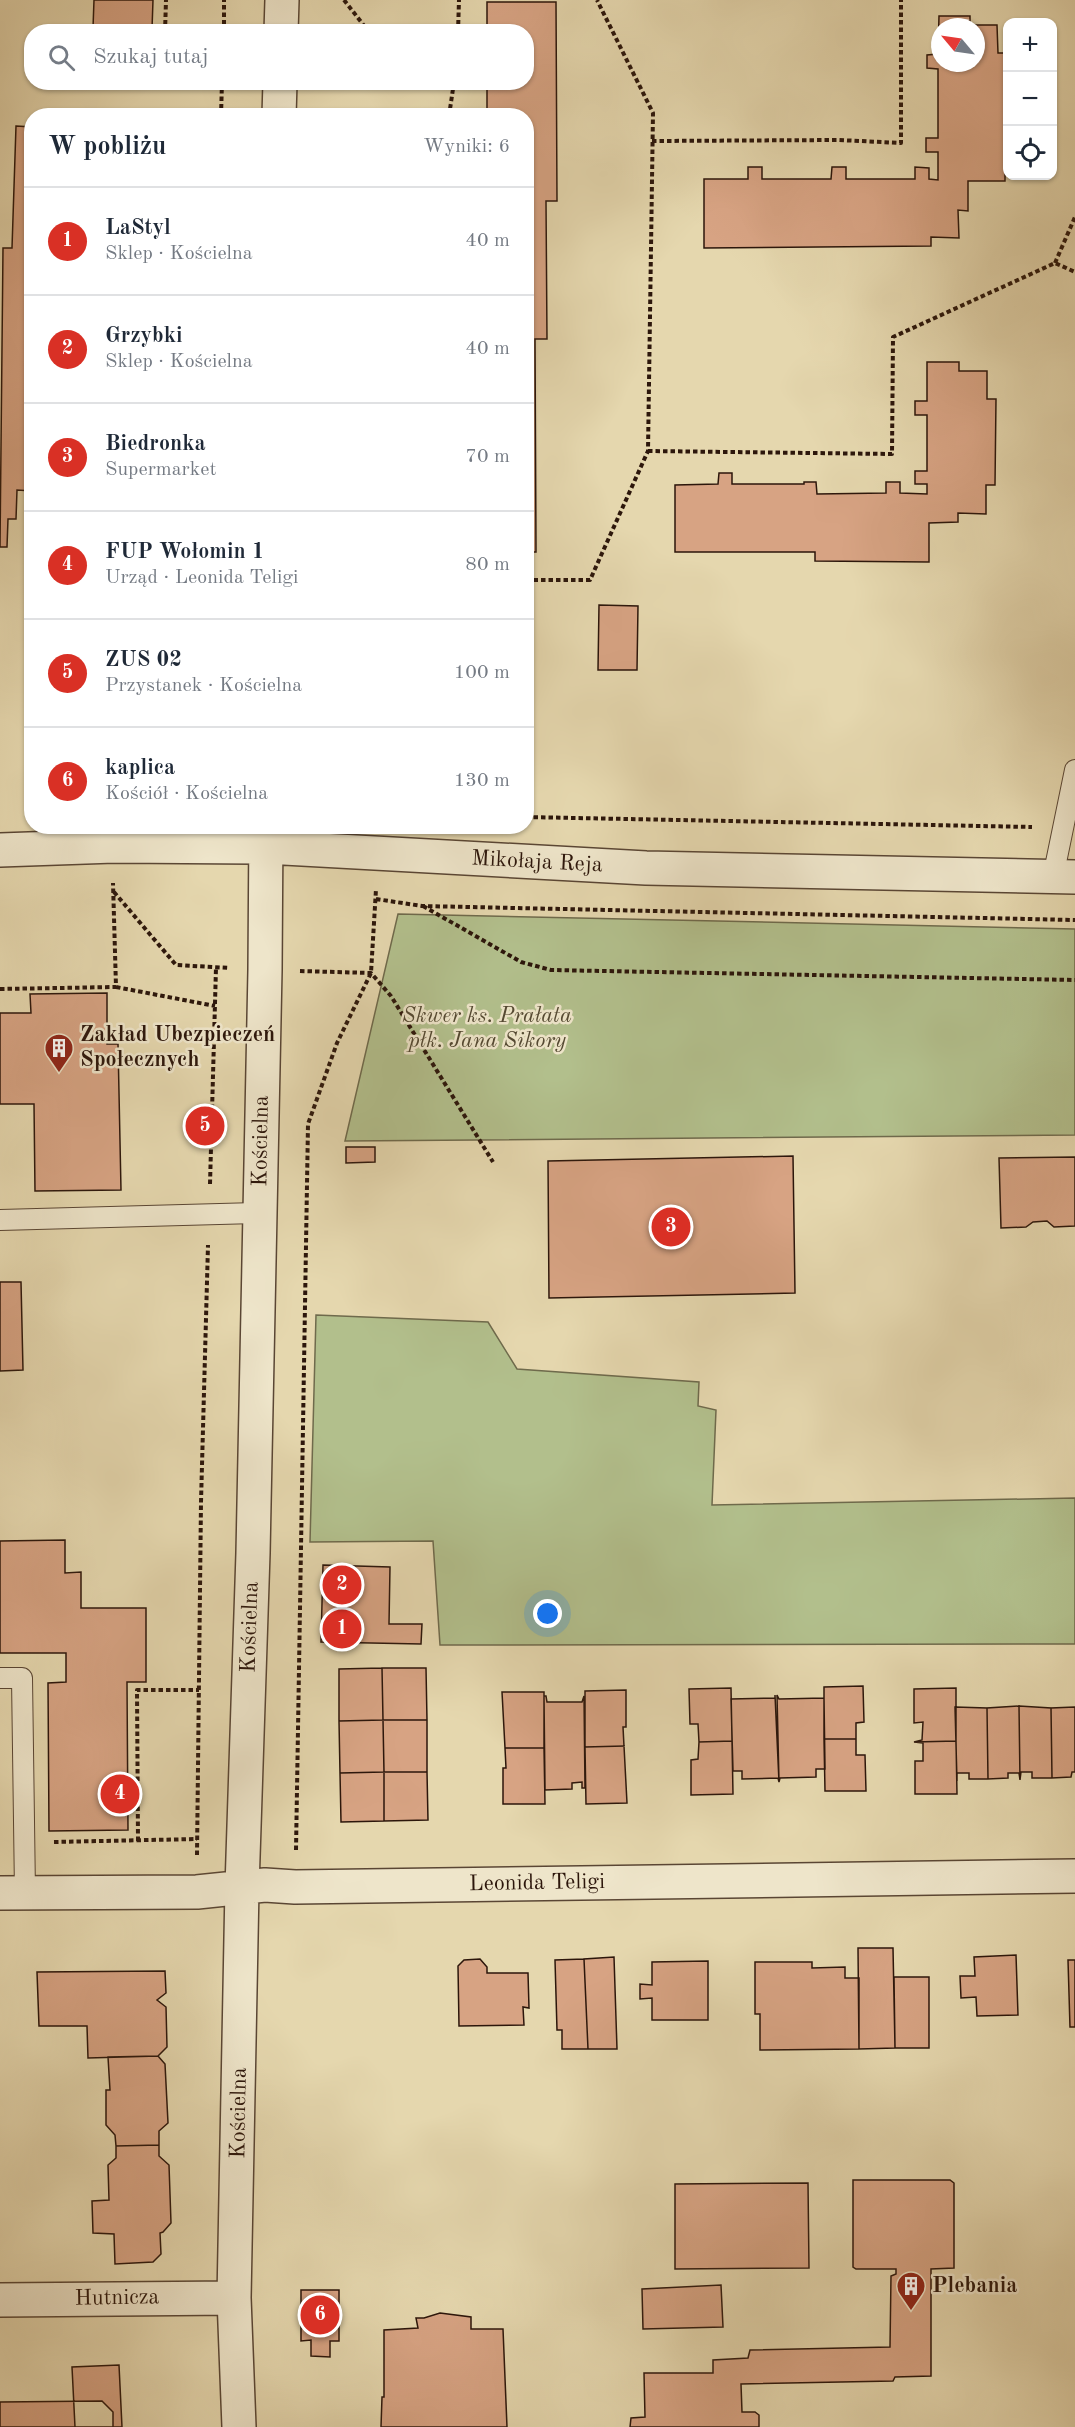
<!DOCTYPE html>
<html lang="pl">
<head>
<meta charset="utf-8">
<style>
	:root { --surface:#fff; --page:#f2f2f3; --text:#1f2937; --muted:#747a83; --line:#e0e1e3; --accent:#d93025 }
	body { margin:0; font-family:"Old Standard TT",serif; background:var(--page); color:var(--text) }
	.controls { position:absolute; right:18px; top:18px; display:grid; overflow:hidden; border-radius:12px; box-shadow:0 2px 4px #0004 }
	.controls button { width:54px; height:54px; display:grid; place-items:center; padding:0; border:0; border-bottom:2px solid var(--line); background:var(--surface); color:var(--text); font:30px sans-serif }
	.compass { position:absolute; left:931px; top:18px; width:54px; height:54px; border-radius:50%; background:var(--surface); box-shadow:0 2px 4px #0004; rotate:299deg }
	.you { position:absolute; left:548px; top:1614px; width:21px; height:21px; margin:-15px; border:4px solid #fff; border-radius:50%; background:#1a73e8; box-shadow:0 0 0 9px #1a73e833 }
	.badge { display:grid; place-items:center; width:39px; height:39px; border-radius:50%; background:var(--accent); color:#fff; font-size:20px; font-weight:700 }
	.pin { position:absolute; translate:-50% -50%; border:3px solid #fff; box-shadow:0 2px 6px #0006 }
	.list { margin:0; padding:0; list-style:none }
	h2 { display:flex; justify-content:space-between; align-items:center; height:78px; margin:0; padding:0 24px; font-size:26px }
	h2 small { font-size:20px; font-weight:400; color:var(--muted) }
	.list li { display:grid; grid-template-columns:39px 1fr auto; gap:18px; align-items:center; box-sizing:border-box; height:108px; padding:0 24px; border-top:2px solid var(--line) }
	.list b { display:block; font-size:22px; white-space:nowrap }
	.list p { margin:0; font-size:20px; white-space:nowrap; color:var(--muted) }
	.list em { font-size:20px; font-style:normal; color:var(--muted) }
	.icon { flex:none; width:33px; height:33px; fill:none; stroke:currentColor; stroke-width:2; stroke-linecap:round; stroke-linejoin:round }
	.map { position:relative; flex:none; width:1075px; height:2427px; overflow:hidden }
	.search { position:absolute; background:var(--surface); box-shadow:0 2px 4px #0004; left:24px; top:24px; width:510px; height:66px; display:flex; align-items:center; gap:15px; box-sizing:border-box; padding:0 21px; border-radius:24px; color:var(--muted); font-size:22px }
	.panel { position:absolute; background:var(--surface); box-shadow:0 2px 4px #0004; left:24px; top:108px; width:510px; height:726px; border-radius:24px }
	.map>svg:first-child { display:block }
	.green { fill:#b2bf8c; stroke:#6f6a4c; stroke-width:1.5 }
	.building { fill:#d7a383; stroke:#2c160b; stroke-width:1.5; fill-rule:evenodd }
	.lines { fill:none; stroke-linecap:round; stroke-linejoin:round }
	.lane-casing { stroke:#5a4634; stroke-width:22 }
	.street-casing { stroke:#5a4634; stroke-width:36 }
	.path { stroke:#2c160b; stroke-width:4; stroke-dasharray:4.5 3; stroke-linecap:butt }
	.lane { stroke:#eee5ca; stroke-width:20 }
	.street { stroke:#eee5ca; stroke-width:33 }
	.labels { text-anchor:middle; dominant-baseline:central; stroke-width:5; stroke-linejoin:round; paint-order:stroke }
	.street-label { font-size:22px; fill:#2c160b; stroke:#eee5ca }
	.park-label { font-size:22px; font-style:italic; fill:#544932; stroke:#eee5ca }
	.poi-label { font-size:22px; font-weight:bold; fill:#2c160b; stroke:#eee5ca; text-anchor:start }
</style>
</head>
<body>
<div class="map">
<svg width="1075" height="2427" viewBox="0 0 1075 2427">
	<rect width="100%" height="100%" fill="#e5d7ae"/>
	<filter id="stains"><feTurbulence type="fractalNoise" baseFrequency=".00333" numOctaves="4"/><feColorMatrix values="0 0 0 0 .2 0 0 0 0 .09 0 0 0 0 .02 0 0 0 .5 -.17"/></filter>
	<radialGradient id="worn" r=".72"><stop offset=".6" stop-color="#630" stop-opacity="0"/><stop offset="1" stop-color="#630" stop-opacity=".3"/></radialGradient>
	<path class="green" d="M398,914L1075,929V1135L345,1141Z
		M316,1315L488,1322L517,1369L699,1382L698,1406L716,1410L712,1505L1075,1498V1644L440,1645L433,1541L310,1542Z"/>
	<path class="building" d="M94,0H153L152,29L93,28Z
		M487,2H556L557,201H546L547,339H535L536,552H526V116H487V82H526V32H487Z
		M939,16H970V25H997L998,53H1006L1005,181H968V211L958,210L959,238L931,237V246L704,248V179H748V167H762V179H831L832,167H846V179H915V167L929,168V179L938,180V152H926V138H938V69L927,68V55L938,54ZM940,27H976V63H940Z
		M93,28L152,29V32H93Z
		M16,126L32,127V491L17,490L16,519H8L7,547H0L3,248H12Z
		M927,362H959V371H987V399H996L995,485H986V514L958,513V522L929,523V562L815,561V552H675V485L718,484L719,473H732V484H804V482H816L817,494L886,493V482H900V493L927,494V484H915V471H927V415H915V401H927Z
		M599,605L638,606L637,670H598Z
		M26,739H32V773H25Z
		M107,993V1044H118L121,1190L35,1191L34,1104H0V1013H31L30,994Z
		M346,1147H375V1162L346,1163Z
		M793,1156L795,1293L549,1298L548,1161Z
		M1075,1157V1226L1054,1227L1047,1221L1033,1222L1026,1227L1001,1228L999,1158Z
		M0,1282H21L23,1370L0,1371Z
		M65,1540V1573L81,1572V1608H146V1682H127L128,1830L49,1831L48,1683L66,1682V1653H0V1541Z
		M323,1565L390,1567L389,1624H422L421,1644L321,1642Z
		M382,1668L383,1720L339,1721V1669Z
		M382,1668H426L427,1720H383Z
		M863,1686L864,1722L856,1723V1739H824V1687Z
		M731,1688L732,1741L699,1742L698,1724H690L689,1689Z
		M956,1688V1741L914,1742L922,1740L923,1722L914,1723V1689Z
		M626,1690V1727H623L624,1746L585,1747V1691Z
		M502,1692H544V1748H505Z
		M775,1695L779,1782L778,1778L742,1779V1771H733L731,1699L775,1698Z
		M777,1695L779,1699L824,1698L825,1769H816V1777L780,1778L779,1782Z
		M544,1696H546L547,1702H582L584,1696L585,1788H582V1782L572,1783V1789L545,1790Z
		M1019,1706L1020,1780L1019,1773H1008V1778L988,1779L987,1708Z
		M1019,1706L1051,1708L1052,1778H1032V1772H1021L1020,1780Z
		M955,1707L987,1708L988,1779H969V1773H957V1781Z
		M1075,1707V1772H1072L1071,1777L1052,1778L1051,1708Z
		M383,1720L384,1772L340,1773L339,1721Z
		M383,1720H427V1772H384Z
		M824,1739H856V1755H865L866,1791H825Z
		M732,1741L733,1794L691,1795V1760L698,1759L699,1742Z
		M956,1741L957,1794H915V1761H923V1743L914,1742Z
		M624,1746L627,1803L586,1804L585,1747Z
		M505,1748H544L545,1804H503V1768H506Z
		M384,1772V1821L341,1822L340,1773Z
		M384,1772H427L428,1820L384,1821Z
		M858,1948H893L895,2048L859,2049Z
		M1016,1955L1018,2015L977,2016L976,1997L961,1998L960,1976H975L974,1957Z
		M614,1957L617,2049H588L584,1959Z
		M480,1959L487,1967V1973H528L529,2008L523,2007L524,2025L459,2026L458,1966L464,1960Z
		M584,1959L588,2049H562V2030H557L555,1960Z
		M1068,1960H1075V2027H1070Z
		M708,1961V2020H652V1998L640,1999V1984L652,1985V1962Z
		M755,1962H812V1968L845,1967V1978H859V2049L760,2050V2014H755Z
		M165,1971L166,1993L157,2000L166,2007L167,2047L158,2056L88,2058L87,2026H39L37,1972Z
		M894,1977H929V2048H895Z
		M158,2056L165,2064L168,2123L159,2131V2145L116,2146L115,2135L106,2125V2090H110L108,2057Z
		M159,2145V2156L169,2165L171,2223L163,2232L160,2233L161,2254L153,2262L115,2264L114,2234L93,2233L92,2201L109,2200L108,2165L116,2158V2146Z
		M853,2180H950L954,2183V2268L931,2269V2376L895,2377L893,2381L741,2384L742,2412H755L759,2415V2427H630L631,2418L645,2417L644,2373H713V2360L748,2358L750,2350L890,2347L891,2276L896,2274V2269H856L853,2267Z
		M808,2183L809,2268L675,2269V2184Z
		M721,2285L723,2327L643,2329L642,2289Z
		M301,2290H339V2341H330V2357L311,2356V2340L301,2341Z
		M440,2313L471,2317V2329H503L507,2427H381L382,2397H384V2330L418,2328L416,2318H424Z
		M119,2365L122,2427H75L72,2367Z
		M102,2401L113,2412V2427H0V2402Z"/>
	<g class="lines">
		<g class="lane-casing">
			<path id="lane" d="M1053,877L1075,770
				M0,1220L259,1213
				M0,1678H22L25,1893"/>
		</g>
		<g class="street-casing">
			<path id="street" d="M281,32L282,0
				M279,116L280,82
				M0,850L114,846L266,847L646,868L1075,877
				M0,1893L197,1892L265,1885L295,1887L1075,1876
				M0,2300L234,2298
				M239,2427L234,2298L242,1887L253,1553L265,970L266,826"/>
		</g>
		<path class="path" d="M344,0L369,32
			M165,32L166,0
			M224,32V0
			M458,32L459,0
			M221,116L222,82
			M449,116L454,82
			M652,141L839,140L901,143V0
			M1055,263L1075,217
			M648,451L892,454L893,337L1055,263L1075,272
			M526,580H590L648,451L653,113L597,0
			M526,817L1032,827
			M114,892L176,965L230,968
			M376,899L422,906L1075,920
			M423,906L521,962L551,970L1075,980
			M300,971L371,973L391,996L493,1162
			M116,987L215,1006
			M0,989L116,987L113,883
			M210,1184L216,967
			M138,1841L137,1690H199
			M54,1842L197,1839
			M296,1850L308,1124L337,1043L371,973L376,889
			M197,1855L201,1502L208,1245"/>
		<use href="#lane" class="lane"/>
		<use href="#street" class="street"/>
	</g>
	<defs>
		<g id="building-pin" transform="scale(1.5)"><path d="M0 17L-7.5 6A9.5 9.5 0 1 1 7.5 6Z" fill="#8f2418" stroke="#eee5ca"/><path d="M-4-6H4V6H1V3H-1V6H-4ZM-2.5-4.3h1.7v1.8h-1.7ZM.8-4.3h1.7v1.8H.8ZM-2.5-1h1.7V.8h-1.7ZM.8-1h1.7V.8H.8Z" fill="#fff"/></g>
	</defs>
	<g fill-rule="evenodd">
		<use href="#building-pin" x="59" y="1048"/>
		<use href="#building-pin" x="911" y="2286"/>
	</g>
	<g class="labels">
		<g class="street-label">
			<text transform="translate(537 862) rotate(3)">Mikołaja Reja</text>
			<text transform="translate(261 1141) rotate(-89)">Kościelna</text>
			<text transform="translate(250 1627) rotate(-88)">Kościelna</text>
			<text transform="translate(537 1883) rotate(-1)">Leonida Teligi</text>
			<text transform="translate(239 2113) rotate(-89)">Kościelna</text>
			<text transform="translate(117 2298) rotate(-1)">Hutnicza</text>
		</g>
		<g class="park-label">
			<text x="487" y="1016">Skwer ks. Prałata<tspan x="487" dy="25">płk. Jana Sikory</tspan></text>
		</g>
		<g class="poi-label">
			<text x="80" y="1035">Zakład Ubezpieczeń<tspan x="80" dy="25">Społecznych</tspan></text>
			<text x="932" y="2286">Plebania</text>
		</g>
	</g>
	<rect width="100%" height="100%" filter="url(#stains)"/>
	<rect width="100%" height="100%" fill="url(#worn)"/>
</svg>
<div class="controls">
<button>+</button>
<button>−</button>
<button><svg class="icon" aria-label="locate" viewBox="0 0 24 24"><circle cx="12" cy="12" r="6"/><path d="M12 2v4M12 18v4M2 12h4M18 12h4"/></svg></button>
</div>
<svg class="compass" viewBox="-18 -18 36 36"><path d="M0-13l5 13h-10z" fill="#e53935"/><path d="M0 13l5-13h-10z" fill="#747a83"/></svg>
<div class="you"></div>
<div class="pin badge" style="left:342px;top:1629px">1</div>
<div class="pin badge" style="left:342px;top:1585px">2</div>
<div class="pin badge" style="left:671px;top:1227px">3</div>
<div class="pin badge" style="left:120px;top:1794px">4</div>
<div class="pin badge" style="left:205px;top:1126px">5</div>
<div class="pin badge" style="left:320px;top:2315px">6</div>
<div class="search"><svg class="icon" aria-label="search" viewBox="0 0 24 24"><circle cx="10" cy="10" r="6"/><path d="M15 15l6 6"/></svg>Szukaj tutaj</div>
<section class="panel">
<h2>W pobliżu<small>Wyniki: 6</small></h2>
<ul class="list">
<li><span class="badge">1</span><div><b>LaStyl</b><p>Sklep · Kościelna</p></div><em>40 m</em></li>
<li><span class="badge">2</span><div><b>Grzybki</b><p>Sklep · Kościelna</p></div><em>40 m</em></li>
<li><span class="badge">3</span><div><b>Biedronka</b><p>Supermarket</p></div><em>70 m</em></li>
<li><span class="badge">4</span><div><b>FUP Wołomin 1</b><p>Urząd · Leonida Teligi</p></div><em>80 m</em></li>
<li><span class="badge">5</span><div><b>ZUS 02</b><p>Przystanek · Kościelna</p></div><em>100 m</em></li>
<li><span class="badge">6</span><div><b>kaplica</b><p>Kościół · Kościelna</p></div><em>130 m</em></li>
</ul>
</section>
</div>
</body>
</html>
